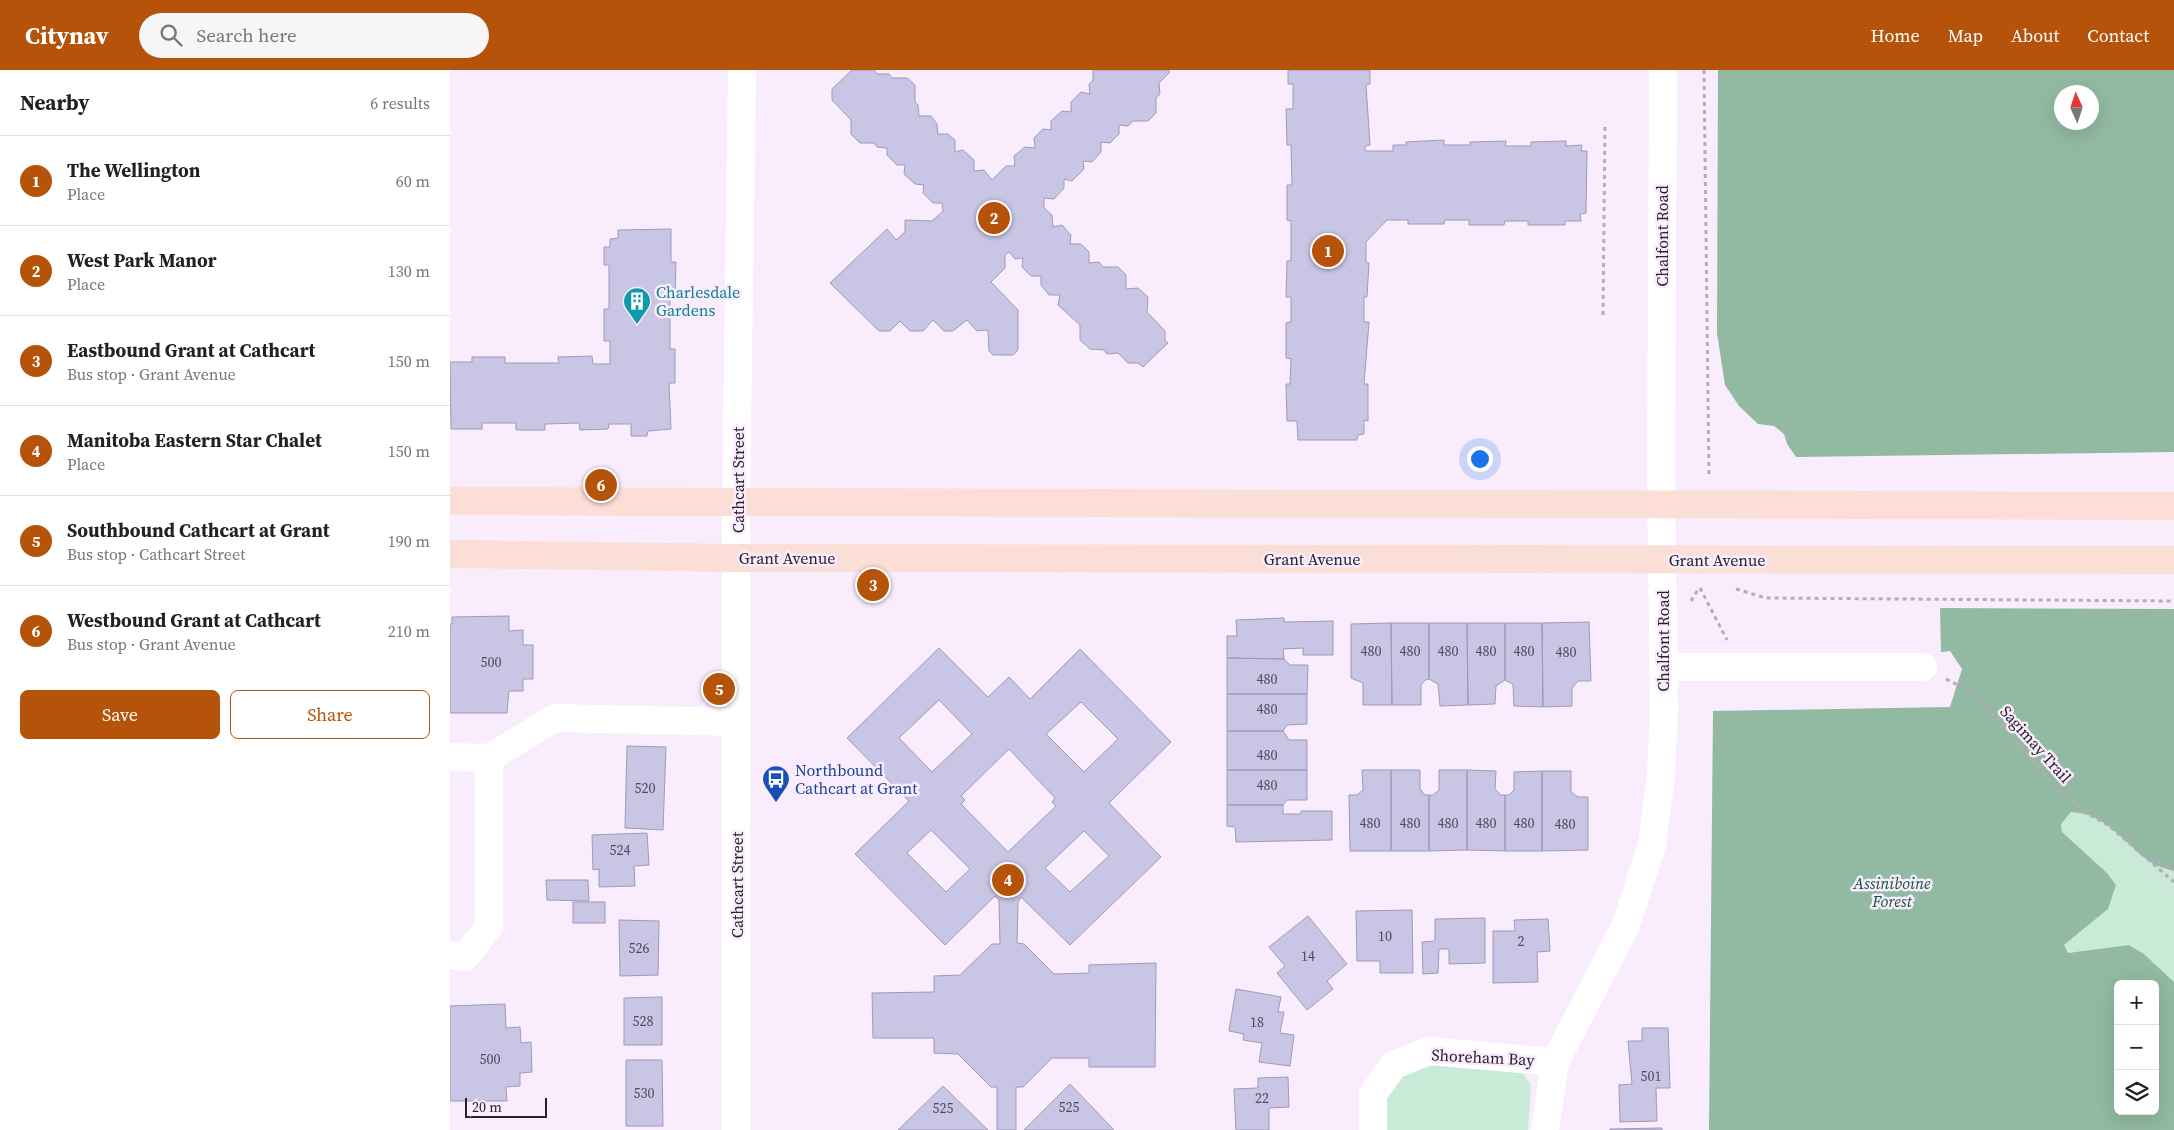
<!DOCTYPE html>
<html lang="en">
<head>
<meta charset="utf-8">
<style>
	:root { --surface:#fff; --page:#f6f6f6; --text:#222; --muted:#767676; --line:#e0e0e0; --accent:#b45309 }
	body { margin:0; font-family:"Source Serif 4",serif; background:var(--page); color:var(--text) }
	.controls { position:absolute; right:15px; bottom:15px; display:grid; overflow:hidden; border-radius:8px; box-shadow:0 5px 20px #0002 }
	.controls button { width:45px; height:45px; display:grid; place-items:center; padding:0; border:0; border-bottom:1px solid var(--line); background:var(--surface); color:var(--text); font:25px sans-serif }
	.compass { position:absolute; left:1604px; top:15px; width:45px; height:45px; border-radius:50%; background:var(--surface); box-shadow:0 5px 20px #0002; rotate:357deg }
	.scale { position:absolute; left:15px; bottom:12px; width:82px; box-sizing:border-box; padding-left:5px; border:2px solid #29212b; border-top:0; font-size:14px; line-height:18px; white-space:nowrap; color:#29212b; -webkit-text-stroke:4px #f9ecfd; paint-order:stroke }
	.you { position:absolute; left:1029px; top:388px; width:18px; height:18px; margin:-12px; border:4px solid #fff; border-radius:50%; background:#1a73e8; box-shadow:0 0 0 8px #1a73e833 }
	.badge { display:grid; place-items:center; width:32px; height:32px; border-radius:50%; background:var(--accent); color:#fff; font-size:16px; font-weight:700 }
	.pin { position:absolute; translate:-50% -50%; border:2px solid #fff; box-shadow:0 1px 5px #0006 }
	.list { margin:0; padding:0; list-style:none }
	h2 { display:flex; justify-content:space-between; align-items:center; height:65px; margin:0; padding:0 20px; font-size:21px }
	h2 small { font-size:16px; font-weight:400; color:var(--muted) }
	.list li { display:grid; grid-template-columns:32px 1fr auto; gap:15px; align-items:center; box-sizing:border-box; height:90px; padding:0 20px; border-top:1px solid var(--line) }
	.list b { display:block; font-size:19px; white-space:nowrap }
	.list p { margin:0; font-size:16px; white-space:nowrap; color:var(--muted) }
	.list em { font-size:16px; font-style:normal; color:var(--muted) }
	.actions { display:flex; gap:10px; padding:15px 20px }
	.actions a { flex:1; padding:11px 0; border:1px solid var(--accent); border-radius:8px; text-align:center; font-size:18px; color:var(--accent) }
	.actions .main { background:var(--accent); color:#fff }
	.icon { flex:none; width:28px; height:28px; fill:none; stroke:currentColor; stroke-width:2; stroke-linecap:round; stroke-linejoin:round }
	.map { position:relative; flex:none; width:1724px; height:1060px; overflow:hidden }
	header { display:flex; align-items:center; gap:30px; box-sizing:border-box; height:70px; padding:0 25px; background:var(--accent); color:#fff }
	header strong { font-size:24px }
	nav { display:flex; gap:28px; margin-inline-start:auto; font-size:18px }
	.search { width:350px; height:45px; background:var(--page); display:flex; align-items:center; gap:12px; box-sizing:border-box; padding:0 18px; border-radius:28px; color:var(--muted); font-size:19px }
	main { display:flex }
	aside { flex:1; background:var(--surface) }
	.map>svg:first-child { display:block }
	.green { fill:#c9ead6 }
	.forest { fill:#92b9a2; fill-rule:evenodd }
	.building { fill:#c9c5e5; stroke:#9f9ab9; fill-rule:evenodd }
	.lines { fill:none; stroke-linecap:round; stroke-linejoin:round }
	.path { stroke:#b5aab8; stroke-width:3; stroke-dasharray:4 4; stroke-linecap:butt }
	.minor { stroke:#fff; stroke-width:28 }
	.major { stroke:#fbdfd7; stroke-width:28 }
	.labels { text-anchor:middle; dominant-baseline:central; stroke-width:5; stroke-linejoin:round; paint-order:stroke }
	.number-label { font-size:14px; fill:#514a5a }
	.street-label { font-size:16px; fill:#29212b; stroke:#f9ecfd }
	.culture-label { font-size:16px; fill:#0d838f; stroke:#f9ecfd; text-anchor:start }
	.transit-label { font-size:16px; fill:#164399; stroke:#f9ecfd; text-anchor:start }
	.park-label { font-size:16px; font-style:italic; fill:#125537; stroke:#f9ecfd }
</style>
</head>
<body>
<header>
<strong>Citynav</strong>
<div class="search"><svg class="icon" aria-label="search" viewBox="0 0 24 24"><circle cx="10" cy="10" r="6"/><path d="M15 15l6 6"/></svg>Search here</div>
<nav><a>Home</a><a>Map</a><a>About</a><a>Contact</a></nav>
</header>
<main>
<aside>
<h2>Nearby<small>6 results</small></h2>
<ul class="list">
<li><span class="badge">1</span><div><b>The Wellington</b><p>Place</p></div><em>60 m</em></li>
<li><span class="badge">2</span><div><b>West Park Manor</b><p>Place</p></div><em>130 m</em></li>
<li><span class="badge">3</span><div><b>Eastbound Grant at Cathcart</b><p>Bus stop · Grant Avenue</p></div><em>150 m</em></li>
<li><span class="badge">4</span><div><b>Manitoba Eastern Star Chalet</b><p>Place</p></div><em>150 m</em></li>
<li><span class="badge">5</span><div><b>Southbound Cathcart at Grant</b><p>Bus stop · Cathcart Street</p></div><em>190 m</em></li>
<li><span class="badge">6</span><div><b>Westbound Grant at Cathcart</b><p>Bus stop · Grant Avenue</p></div><em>210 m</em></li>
</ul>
<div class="actions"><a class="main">Save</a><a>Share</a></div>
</aside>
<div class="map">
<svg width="1724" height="1060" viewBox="0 0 1724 1060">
	<rect width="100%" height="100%" fill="#f9ecfd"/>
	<path class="green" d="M1621,742C1660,745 1673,774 1702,793C1708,797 1717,799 1724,801V912L1694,884L1679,875L1618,883L1614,875L1658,839L1666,815L1657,803L1612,762L1611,754Z
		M1005,991L1067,995L1081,1015L1078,1060H934C935,1051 933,1040 935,1032C944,998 976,996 1005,991Z"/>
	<path class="forest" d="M1268,0H1724V382L1346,387L1337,374L1334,364L1324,356L1308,354L1289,336L1275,315L1267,263ZM1612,22H1642V52H1612Z
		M1490,538L1724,539V801C1717,799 1708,797 1702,793C1673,774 1659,744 1621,742L1611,754L1612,762L1657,803L1666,815L1658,839L1614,875L1618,883L1679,875L1694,884L1724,912V1060H1259L1263,641L1500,637L1512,599L1500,581L1491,582ZM1668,914H1705V1041H1668Z"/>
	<path class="building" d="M402,0H424L427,4H439L442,8H457L465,15V32L468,35L469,46H481L487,54L488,64H498L505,70V82L513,80L524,90V101L534,100L542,110L556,96H565L564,86L575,77L585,78L584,68L593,59L601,60V51L612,41L621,42V32L631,22L640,24L639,14L643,10V0H719V3L709,13L710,24L706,28V43L698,51H683L678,56L669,55V64L660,73L651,72V82L642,92L633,91L634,99L622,111L614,109V118L604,129L594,128V138L602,145L603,157L612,155L621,165L620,174H631L639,182V193L649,192L653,197H668L676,205V219L688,218L698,227L697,242L715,261V270L718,273L693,297L688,293H678L668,283L657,284L654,280L640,279L630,270V255L608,235L610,225H599L591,215V206H581L572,197L573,188L565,189L559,182L555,185V198L541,212L568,240V280L563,285H543L539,281L538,260L527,261L517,250L503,261H494L483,250L473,261H460L450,251L440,261H429L380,213L437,159L446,170L455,162V150L482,151L493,141L492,133H483L473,123L474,115L465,114L454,104L455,95H447L437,85V78L427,77L424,73H410L401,64V50L382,30V19Z
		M838,0H920V14L916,15L920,75L915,76V81H943V75H956V72L994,70V75H1020V72L1056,71L1055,76H1081V72L1116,71V76L1132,75L1131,81H1137L1136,143L1130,144L1131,151H1115V155H1078V151H1055L1054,155H1019V150H995L994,154H958V150H937L916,172V192L919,193L917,227H914V252H919L914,314H918V351L914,350V364L908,365L907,370H848L847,351H837L836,314H840L841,289L836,288V253L841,252V227H836L837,191H841V151L837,150V115H842L841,75H837L836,39H843V14H838Z
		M221,159V192H226L225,225L220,226V279H225V313H219L221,359L198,361L197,366H181V354H159L158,359L130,360L129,353L95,354V360H66V353H32V359H1L0,292H22V287H55V293H109L108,287L142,286L143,294H160V271H154V239H159V195H154V177H160V169L168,168V160Z
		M59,546V561L73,560V575H83V609H73V621H59L57,643H0V554H2V547Z
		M834,548V552L883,551V585H853V578L833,579L834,589L777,588V566H787L786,550Z
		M1139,552L1141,611H1128L1122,618V636L1093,637L1092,553Z
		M941,553H979V609L975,610L971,615V635H942Z
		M941,553L942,635H913V613L901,608V554Z
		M979,553H1017L1018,635L990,636L988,614L979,609Z
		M1017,553H1055V610L1046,616L1045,634L1018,635Z
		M1055,553H1092L1093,637L1064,636L1063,614L1055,610Z
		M489,578L538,627L559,607L580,629L630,579L721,672L659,733L711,787L620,875L571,827L568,832L567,873L574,874L604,904L639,903V895L706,893L705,997H639V988H602L573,1017H566V1060H547V1017H541L508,984L484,983V968H423L422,923L484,922V906L510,905L542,874H550L549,830L545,826L495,875L405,784L459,731L397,668ZM489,630L522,664L482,702L449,668ZM631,632L668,669L634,702L596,664ZM559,679L605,728L602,732L606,736L558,782L511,734L515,730L511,726ZM481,760L520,799L496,822L457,783ZM634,761L659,786L620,822L595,798Z
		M777,588L834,589L840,595H858L857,624H777Z
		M777,624H857V654L837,655L833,661H777Z
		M777,661H833L839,670H857V700H777Z
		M177,676L216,677L213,760L175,758Z
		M777,700H857V730H837L833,735H777Z
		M912,700H941V781H900L899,725H907L913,720Z
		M941,700H970V719L975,725H979V781H941Z
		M989,700H1017V780L979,781V725H983L989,720Z
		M1017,700L1046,701L1045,719L1051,725H1055V781L1017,780Z
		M1092,701V781H1055V725H1059L1064,720V702Z
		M1092,701H1121V722L1128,727H1138V780L1092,781Z
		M777,735H833V744H851V741H882V770L786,772L785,757L777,756Z
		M197,763L199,795L184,796L185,816L149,817V799L143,800L142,765Z
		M96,810H138L139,831L97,830Z
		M123,832H155V853H123Z
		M962,840L963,903H930V891H907L906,841Z
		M858,846L897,894L877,911L883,919L857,940L827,903L835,896L819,877Z
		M1035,848V893L999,894V879H989L988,903L973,904L972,872L985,871V849Z
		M1098,849L1100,881L1087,882L1088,912L1043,913V861H1065L1064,850Z
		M169,850L209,851L208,905L170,906Z
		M786,919L831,927L828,942H834L830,963L844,965L840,996L809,992L812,973L793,970L794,964L779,961Z
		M212,927V975H174V928Z
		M55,934L56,958L70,957L71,973L81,972L82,1002L70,1003V1016L56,1017L57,1031H0V936Z
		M1192,958H1218L1220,1018H1206L1207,1051L1170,1052L1169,1015L1182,1014L1178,971H1192Z
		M176,990H212L213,1056H176Z
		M838,1007L839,1037L819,1038V1060H786L784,1019L808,1018V1008Z
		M620,1014L664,1060H574Z
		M493,1016L538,1060H448Z
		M1212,1058V1060H1160V1059Z"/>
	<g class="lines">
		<path class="path" d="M1254,0L1259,408
			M1153,245L1155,53
			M1250,518L1277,570
			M1286,519L1316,528L1724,531
			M1241,531L1249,518
			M1496,609L1516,619L1551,653L1596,707L1636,743L1658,755L1724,812
			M1700,789L1724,800"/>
		<path class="minor" d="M1213,597H1473
			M0,687L39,688L105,648L287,652
			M0,885L15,887L39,857V688
			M286,1060V434L292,0
			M923,1060V1024L944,995L979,981L1105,992
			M1095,1060L1105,992L1175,857L1202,775L1211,705L1214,641L1211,409L1213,0"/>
		<path class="major" d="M0,431L1724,436
			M0,484L288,488L1724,490"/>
	</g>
	<defs>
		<g id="building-pin" transform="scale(1.4375)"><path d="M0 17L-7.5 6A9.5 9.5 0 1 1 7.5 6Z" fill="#0f9aa8" stroke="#f9ecfd"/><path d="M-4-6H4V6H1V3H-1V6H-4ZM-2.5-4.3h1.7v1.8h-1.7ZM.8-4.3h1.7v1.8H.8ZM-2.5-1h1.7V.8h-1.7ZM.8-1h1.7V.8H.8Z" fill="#fff"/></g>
		<g id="bus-pin" transform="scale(1.4375)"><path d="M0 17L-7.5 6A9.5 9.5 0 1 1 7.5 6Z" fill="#1a4fb4" stroke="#f9ecfd"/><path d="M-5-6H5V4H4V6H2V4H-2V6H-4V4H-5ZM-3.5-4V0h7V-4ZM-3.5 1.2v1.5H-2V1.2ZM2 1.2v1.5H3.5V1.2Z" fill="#fff"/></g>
	</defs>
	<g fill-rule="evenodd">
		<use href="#building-pin" x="187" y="231"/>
		<use href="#bus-pin" x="326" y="709"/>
	</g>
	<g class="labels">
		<g class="number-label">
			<text x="921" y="581">480</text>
			<text x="960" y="581">480</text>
			<text x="998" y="581">480</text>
			<text x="1036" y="581">480</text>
			<text x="1074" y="581">480</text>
			<text x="1116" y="582">480</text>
			<text x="41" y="592">500</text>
			<text x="817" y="609">480</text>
			<text x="817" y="639">480</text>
			<text x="817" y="685">480</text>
			<text x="817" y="715">480</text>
			<text x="195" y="718">520</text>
			<text x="920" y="753">480</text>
			<text x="960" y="753">480</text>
			<text x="998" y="753">480</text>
			<text x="1036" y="753">480</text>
			<text x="1074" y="753">480</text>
			<text x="1115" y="754">480</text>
			<text x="170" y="780">524</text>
			<text x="935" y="866">10</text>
			<text x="1071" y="871">2</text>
			<text x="189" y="878">526</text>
			<text x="858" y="886">14</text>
			<text x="193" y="951">528</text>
			<text x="807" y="952">18</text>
			<text x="40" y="989">500</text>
			<text x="1201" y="1006">501</text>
			<text x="194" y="1023">530</text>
			<text x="812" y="1028">22</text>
			<text x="619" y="1037">525</text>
			<text x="493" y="1038">525</text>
		</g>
		<g class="street-label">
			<text transform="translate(1212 166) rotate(-90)">Chalfont Road</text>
			<text transform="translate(288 410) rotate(-90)">Cathcart Street</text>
			<text x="337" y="488">Grant Avenue</text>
			<text x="862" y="489">Grant Avenue</text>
			<text x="1267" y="490">Grant Avenue</text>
			<text transform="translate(1213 571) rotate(-90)">Chalfont Road</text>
			<text transform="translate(1586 674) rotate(48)">Sagimay Trail</text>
			<text transform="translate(287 815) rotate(-90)">Cathcart Street</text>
			<text transform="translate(1033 987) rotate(3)">Shoreham Bay</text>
		</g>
		<g class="culture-label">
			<text x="206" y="222">Charlesdale<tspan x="206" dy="18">Gardens</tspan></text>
		</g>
		<g class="transit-label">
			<text x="345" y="700">Northbound<tspan x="345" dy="18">Cathcart at Grant</tspan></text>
		</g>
		<g class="park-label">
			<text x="1442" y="813">Assiniboine<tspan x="1442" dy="18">Forest</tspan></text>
		</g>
	</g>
</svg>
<div class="controls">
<button>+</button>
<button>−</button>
<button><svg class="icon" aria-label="layers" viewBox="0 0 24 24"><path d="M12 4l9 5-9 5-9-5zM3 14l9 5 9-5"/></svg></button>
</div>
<svg class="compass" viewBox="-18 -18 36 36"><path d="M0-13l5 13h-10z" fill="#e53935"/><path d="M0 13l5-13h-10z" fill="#767676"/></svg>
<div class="scale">20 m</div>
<div class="you"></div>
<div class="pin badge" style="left:878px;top:181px">1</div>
<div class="pin badge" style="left:544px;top:148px">2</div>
<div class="pin badge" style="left:423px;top:515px">3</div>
<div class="pin badge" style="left:558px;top:810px">4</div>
<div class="pin badge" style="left:269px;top:619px">5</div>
<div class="pin badge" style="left:151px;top:415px">6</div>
</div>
</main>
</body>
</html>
